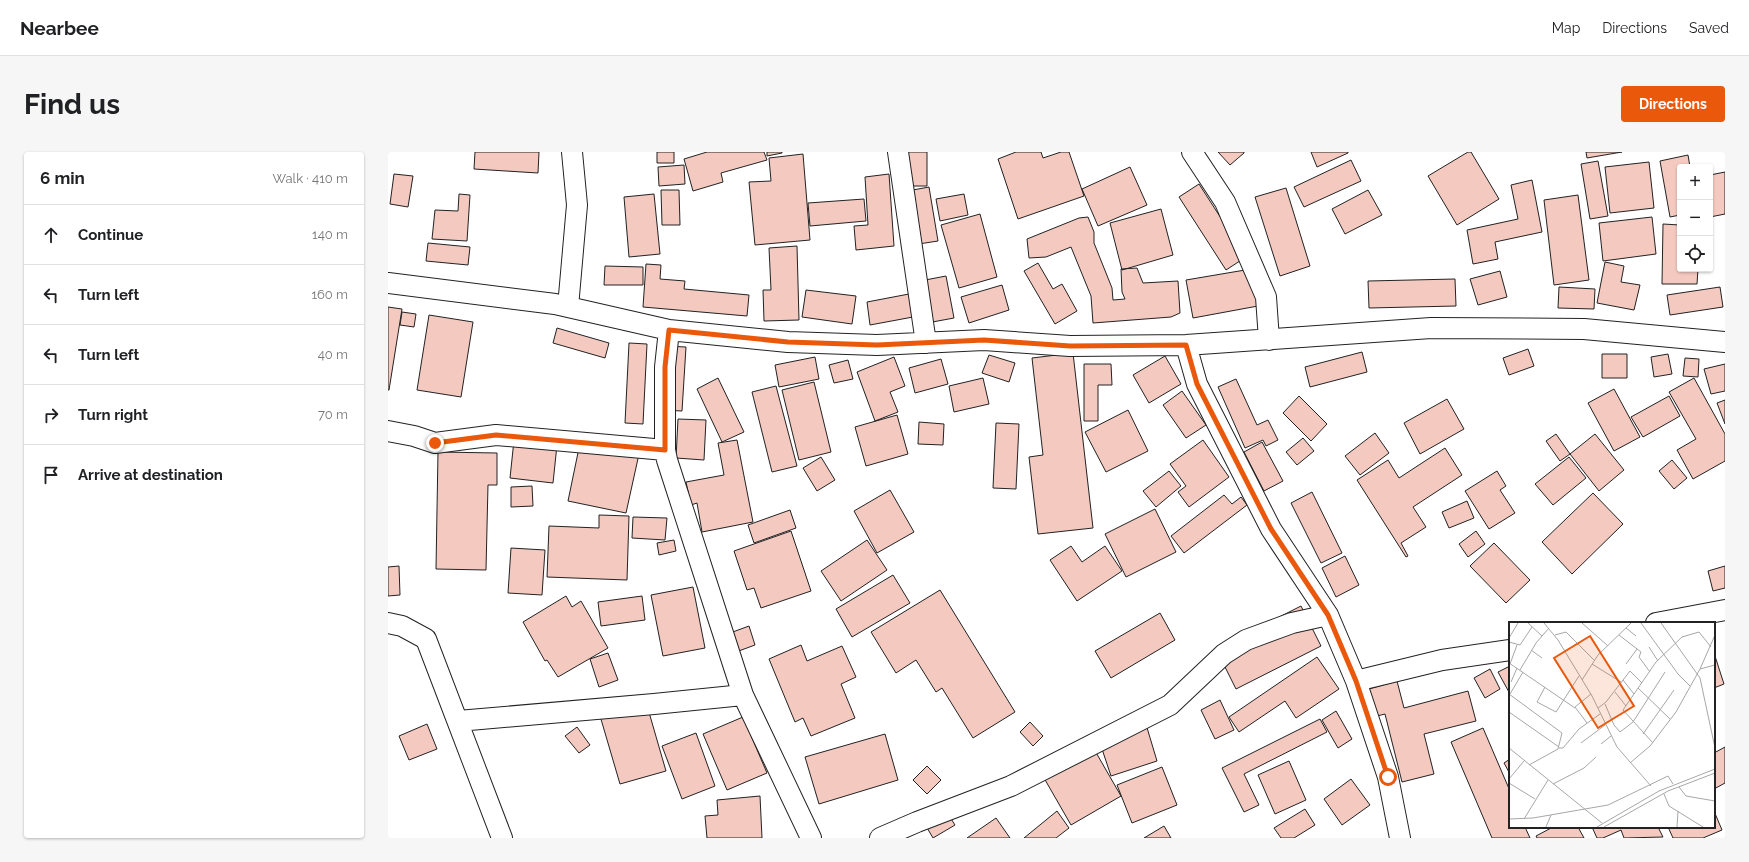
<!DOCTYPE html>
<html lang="en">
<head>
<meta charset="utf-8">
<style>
	:root { --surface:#fff; --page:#f6f6f6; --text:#202124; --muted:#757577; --line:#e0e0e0; --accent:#ea580c }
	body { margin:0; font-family:Raleway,sans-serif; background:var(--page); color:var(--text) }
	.controls { position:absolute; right:12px; top:12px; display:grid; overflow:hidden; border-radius:4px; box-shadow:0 1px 3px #0004 }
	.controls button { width:36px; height:36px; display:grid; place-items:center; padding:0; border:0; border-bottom:1px solid var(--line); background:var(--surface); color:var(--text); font:20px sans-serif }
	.stop { position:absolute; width:12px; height:12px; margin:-9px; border:3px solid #ea580c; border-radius:50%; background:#fff }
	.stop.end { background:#ea580c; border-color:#fff; box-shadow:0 1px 4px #0008 }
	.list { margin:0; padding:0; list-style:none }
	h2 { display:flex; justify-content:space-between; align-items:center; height:52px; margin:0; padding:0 16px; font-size:17px }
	h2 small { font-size:13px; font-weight:400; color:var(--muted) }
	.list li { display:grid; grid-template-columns:26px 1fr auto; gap:12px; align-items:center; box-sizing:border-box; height:60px; padding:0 16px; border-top:1px solid var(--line) }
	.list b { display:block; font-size:15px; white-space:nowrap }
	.list em { font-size:13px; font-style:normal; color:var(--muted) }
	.icon { flex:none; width:22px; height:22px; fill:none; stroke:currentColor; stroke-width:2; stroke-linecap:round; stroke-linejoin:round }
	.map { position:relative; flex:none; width:1337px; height:686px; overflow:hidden; border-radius:4px }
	header { display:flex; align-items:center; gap:24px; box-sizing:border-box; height:56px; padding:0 20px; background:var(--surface); border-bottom:1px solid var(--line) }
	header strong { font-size:19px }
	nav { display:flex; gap:22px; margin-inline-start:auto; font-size:14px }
	.intro { display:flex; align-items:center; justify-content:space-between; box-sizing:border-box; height:96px; padding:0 24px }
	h1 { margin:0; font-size:28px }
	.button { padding:10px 18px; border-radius:4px; background:var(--accent); color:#fff; font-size:14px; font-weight:700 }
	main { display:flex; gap:24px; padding:0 24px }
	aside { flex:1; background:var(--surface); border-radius:4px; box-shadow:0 1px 3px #0004 }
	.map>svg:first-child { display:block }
	.building { fill:#f3c9c0; stroke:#222 }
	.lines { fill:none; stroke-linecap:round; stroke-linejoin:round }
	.street-casing { stroke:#222; stroke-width:22 }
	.street { stroke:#fff; stroke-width:20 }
	.route { stroke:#ea580c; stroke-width:5 }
	.inset-road { fill:none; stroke:#a7a7a7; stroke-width:1 }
	.view { fill:#e8590c; fill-opacity:0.15; stroke:#e8590c; stroke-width:2 }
	.inset-edge { fill:none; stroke:#222; stroke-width:2 }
</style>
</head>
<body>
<header>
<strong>Nearbee</strong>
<nav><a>Map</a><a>Directions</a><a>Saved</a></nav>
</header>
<div class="intro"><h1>Find us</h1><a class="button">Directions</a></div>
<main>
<aside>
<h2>6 min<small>Walk · 410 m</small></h2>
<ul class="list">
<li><svg class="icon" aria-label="ahead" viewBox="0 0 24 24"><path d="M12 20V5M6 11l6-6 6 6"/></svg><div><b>Continue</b></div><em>140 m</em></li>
<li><svg class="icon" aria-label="left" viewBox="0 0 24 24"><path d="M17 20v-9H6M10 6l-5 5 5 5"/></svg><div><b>Turn left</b></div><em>160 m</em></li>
<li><svg class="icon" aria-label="left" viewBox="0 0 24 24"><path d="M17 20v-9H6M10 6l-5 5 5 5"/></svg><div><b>Turn left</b></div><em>40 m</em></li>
<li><svg class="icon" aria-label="right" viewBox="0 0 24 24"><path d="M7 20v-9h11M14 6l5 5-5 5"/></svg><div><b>Turn right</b></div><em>70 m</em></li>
<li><svg class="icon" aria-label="arrive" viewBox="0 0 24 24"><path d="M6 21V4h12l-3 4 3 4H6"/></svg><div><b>Arrive at destination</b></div></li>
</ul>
</aside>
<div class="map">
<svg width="1337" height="686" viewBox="0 0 1337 686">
	<rect width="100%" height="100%" fill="#fff"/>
	<path class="building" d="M87,0H151L150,21L86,17Z
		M269,0H286V11H269Z
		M319,0H376L379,8L333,21L335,30L305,39L296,7Z
		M379,0H394V1L379,4Z
		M520,0H539V34H520Z
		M628,0H653L655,6L673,0H681L696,44L630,67L610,7Z
		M830,0H856V1L842,13Z
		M923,0H960V1L929,15Z
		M1080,0H1083L1111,47L1069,73L1040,24Z
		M1198,0H1234L1199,6Z
		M415,2L422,88L367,93L361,30L383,29L381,6Z
		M1300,3L1302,15H1292V63L1282,65L1272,9Z
		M963,8L973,29L916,55L906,35Z
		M1210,9L1220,64L1202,67L1193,12Z
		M1261,10L1266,56L1222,61L1217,15Z
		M296,13L297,32L271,34L270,15Z
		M742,15L759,53L710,74L694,37Z
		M1337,20V62L1322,65V23Z
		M6,22L25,24L20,55L2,52Z
		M501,22L506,94L468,98L466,74L480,73L477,25Z
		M1144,28L1154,80L1107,90L1110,107L1085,112L1079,78L1130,67L1123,33Z
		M811,32L858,105L838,118L791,45Z
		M541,35L550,89L524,93L514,40Z
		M898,36L922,114L892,124L867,45Z
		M273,38H291L292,73H274Z
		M980,38L994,63L957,82L944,57Z
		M71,42L82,43L79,89L44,87L47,58L70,59Z
		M266,42L272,102L241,105L236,45Z
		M576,42L580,63L552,69L548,47Z
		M1190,43L1201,128L1166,133L1156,48Z
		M476,47L478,69L422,74L420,51Z
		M773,57L785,103L734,118L722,71Z
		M592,62L609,125L571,136L553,73Z
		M700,65L706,80V91L724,136L725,148L737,147L734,140L733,117L749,116L755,131L790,129L792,161L783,165L705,171L703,144L683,95L658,105L641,106L639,87L691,66Z
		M1264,65L1268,102L1215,109L1211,71Z
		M1275,72L1292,73V117H1310L1309,132H1274Z
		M40,91L82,95L80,113L38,109Z
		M409,94L411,168L376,169L375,138H383L381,96Z
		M1217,110L1236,114L1233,130L1252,133L1246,158L1209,151Z
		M650,111L665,137L674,132L689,159L667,172L636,119Z
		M258,112L273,113L272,127L297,129L296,137L361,143L359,164L255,155Z
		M217,114L255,115V133H216Z
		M863,117L870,154L805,166L798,128Z
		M1112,119L1119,145L1090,153L1082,127Z
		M558,124L566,166L539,171L532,129Z
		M1067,127L1068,154L981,156L980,129Z
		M614,133L621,158L581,171L573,145Z
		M1171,135L1207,137L1206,157L1170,156Z
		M1332,135L1335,155L1282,163L1279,143Z
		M418,138L468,144L464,172L414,165Z
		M521,142L525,165L482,173L479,150Z
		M0,155L14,157L1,238H0Z
		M14,160L28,162L26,175L12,173Z
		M41,163L85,170L73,245L29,238Z
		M169,176L221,191L217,206L165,191Z
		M241,191L259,192L255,272L237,271Z
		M277,194L298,195L294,259L274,258Z
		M1140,197L1146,214L1121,223L1115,206Z
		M974,200L979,220L922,235L917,215Z
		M685,201L705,376L650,382L641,305L655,303L644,206Z
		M1214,202H1239V226H1214Z
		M1280,202L1284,222L1266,225L1263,205Z
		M601,203L627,211L621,230L594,221Z
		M777,204L793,232L761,251L745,223Z
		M427,205L431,227L391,235L387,213Z
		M506,205L517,234L502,240L510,260L487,269L469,220Z
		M1297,206L1311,207L1310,225L1295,224Z
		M553,207L560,232L527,241L521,216Z
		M460,208L465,227L446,231L441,213Z
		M696,212H723L724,233H710V269H696Z
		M1337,212V239L1323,242L1316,217Z
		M330,226L356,280L334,290L309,237Z
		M595,226L601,252L566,260L561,234Z
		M1306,226L1337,282V309L1305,327L1289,298L1308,287L1281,240Z
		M848,227L869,273L880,268L890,288L878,294L875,288L857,296L830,235Z
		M426,230L443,300L411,308L394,238Z
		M388,234L409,314L384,320L364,240Z
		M1226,237L1252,285L1226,299L1200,251Z
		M794,239L818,273L798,286L775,253Z
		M911,244L939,272L923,289L895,261Z
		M1281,244L1292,264L1255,285L1243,265Z
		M1059,247L1076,277L1032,302L1016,271Z
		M1337,248V272L1329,251Z
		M740,258L760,299L718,320L697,280Z
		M509,263L520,302L478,314L467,275Z
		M290,267L318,268L316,308L288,306Z
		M531,270L556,272L555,293L530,292Z
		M608,271L631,272L628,337L605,336Z
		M987,281L1001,301L972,323L957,304Z
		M1168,282L1182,302L1172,309L1158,289Z
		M1207,282L1236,318L1211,339L1182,302Z
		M915,286L926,299L909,313L898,300Z
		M126,288L169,293L165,331L122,326Z
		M349,288L365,370L314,380L309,351L303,353L298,330L336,323L330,291Z
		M815,288L841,325L801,355L790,340L798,334L782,312Z
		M874,290L895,329L876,339L856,300Z
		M192,291L251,302L238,361L180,349Z
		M1057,296L1074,323L1025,355L1038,375L1013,391L1020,404L1018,405L969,328L1000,308L1011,326Z
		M50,300L109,301V333H100L98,418L48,417Z
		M433,305L447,328L429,339L415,316Z
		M1181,305L1198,326L1165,353L1147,332Z
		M1284,308L1299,326L1286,337L1271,319Z
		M781,319L793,334L768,355L755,339Z
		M1109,319L1118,334L1112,338L1127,361L1101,377L1077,339Z
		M144,334L145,354L123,355V335Z
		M502,338L526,380L489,401L466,359Z
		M924,340L954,401L933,411L903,351Z
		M1205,341L1235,372L1184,422L1154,390Z
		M836,343L844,352L853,345L859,353L796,401L783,384Z
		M1079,349L1086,366L1061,376L1054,360Z
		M767,357L788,400L738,425L717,382Z
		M402,358L408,376L366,391L360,373Z
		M211,363L241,364L239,428L159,425L161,374L211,376Z
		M245,365L279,366L277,388L244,386Z
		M403,379L423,439L373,456L366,436L359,438L346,399Z
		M1088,379L1097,392L1080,405L1071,392Z
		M286,388L288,399L271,403L269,391Z
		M479,388L499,418L453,449L433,419Z
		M1106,391L1142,428L1118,451L1082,414Z
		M683,394L694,410L717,394L734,419L689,449L662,408Z
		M123,396L157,398L154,443L120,441Z
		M957,404L971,433L948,445L934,416Z
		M11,414L12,443L0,444V415Z
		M1337,414V436L1325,439L1320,419Z
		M505,423L522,451L464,485L448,457Z
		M305,435L317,496L275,504L263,443Z
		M552,438L627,560L585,586L554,536L548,540L528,508L508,521L483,480Z
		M178,444L184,455L193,449L220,496L170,525L159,508L157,509L135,470Z
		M254,444L257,468L213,474L210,450Z
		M913,454L933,494L848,537L828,497Z
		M772,461L787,488L723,526L707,499Z
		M361,474L367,493L348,500L342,481Z
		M413,493L419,509L454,494L468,525L453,532L467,566L423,584L415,566L407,570L381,507Z
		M220,501L230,528L211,535L202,507Z
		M1326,501L1336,532L1326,536Z
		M929,505L951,537L908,566L897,549L851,580L841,565Z
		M1122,514V542L1110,520Z
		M1102,517L1112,537L1097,546L1086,526Z
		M1009,529L1016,556L1080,539L1088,569L1036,582L1046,622L1014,630L997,562L989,564L981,537Z
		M256,543L278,619L232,632L210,557Z
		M832,548L846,578L827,587L813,558Z
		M948,559L964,587L950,596L934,568Z
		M355,565L379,621L339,638L315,582Z
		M932,567L939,580L856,622L871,653L856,660L834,616Z
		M757,569L769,609L723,624L710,585Z
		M642,570L655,584L645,594L632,580Z
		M39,572L49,597L21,608L11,584Z
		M189,575L202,593L191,601L177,584Z
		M1095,576L1122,639V675H1137L1142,686H1104L1063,590Z
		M308,581L327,634L294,647L274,594Z
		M497,582L510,628L431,652L417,605Z
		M1337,595V631L1326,637V601Z
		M706,597L733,644L683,673L656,626Z
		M1122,607V622L1116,611Z
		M901,609L918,648L887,662L870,623Z
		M539,614L553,628L539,642L525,628Z
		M774,615L789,653L744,671L729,633Z
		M963,627L982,653L954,673L936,647Z
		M372,644L374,686H319L317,664L330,663L329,648Z
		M917,657L927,673L906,686H893L886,676Z
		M669,659L681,676L668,686H636Z
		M1326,659L1334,678L1315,686H1285L1280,675H1326Z
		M560,662L567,673L545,686L538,674Z
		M608,666L622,686H579Z
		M776,674L783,686H756Z
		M1165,675H1190L1196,686H1149L1148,684Z
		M1204,675H1270L1275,685L1236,686L1233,678L1215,686H1209Z"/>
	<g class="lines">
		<g class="street-casing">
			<path id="street" d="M510,0L538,191
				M804,0L837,50L878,145L881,188
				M0,131L167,152L281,178L400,190L489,193L596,188L682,194L798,193L1043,176L1196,177L1337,190
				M180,155L189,53L184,0
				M281,178L277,215V298L279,308L355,543L423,686
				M798,193L809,232L883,377L940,463L968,529L1000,625L1012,686
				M0,279L26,284L47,291L108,283L277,298
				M0,471L14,474L38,487L114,686
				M1268,471L1337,458
				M968,529L1054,508L1122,498
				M70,569L266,552L355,543
				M492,686L529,670L623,634L782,553L836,502L858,488L904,471L940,463"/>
		</g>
		<use href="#street" class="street"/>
	</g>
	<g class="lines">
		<path class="route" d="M47,291L108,283L277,298V215L281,178L400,190L489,193L596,188L682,194L798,193L809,232L883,377L940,463L968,529L1000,625"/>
	</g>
	<g transform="translate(1121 470)">
		<rect width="206" height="206" fill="#fff"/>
		<path class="inset-road" d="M19,1L33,14M35,1L49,18L83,74L108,125L142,164M73,1L99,24M132,1L169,52L181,64M152,1L191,56L206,126M117,6L127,14M46,13L57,10L85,38M110,13L132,30L130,35L141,50M0,16L9,1M0,20L11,23L23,5M140,25L149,39M22,28L33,36M0,41L66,86M1,42L8,23M83,42L112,60M117,42L128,27M191,47L206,43M11,48L27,21L40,6M73,58L89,33L122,1M114,58L125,72M2,60L8,46M36,65L28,80L47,90L70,54M129,66L161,97M106,70L117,84M0,72L53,111L49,127L20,143M1,72L14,50M96,82L105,103L111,110L124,100L156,50M89,86L97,80L121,49L133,61M0,90L50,125M78,101L66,85L82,72M134,112L165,68M72,121L96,103M144,121L114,88L147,40L173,15L190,10L202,25M92,122L102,114M0,126L93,201M50,126H54L70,107L91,92M121,141L141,124L167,90L191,47L206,13M0,157L15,139M0,161L26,177M44,162L75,146L87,135M170,165L177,174L206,179M155,172L160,184L194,205M0,197L24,196L99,183L159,154L164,162M15,197L39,158M37,205L42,193M88,205L150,169L206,147M95,205L159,169L206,151M168,205L169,189"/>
		<path class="view" d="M81,14L125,84L89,106L45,36Z"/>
		<rect width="206" height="206" class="inset-edge"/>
	</g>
</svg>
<div class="controls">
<button>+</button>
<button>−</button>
<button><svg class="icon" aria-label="locate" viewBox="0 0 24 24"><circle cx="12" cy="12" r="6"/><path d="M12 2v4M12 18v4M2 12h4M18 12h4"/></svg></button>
</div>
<div class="stop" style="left:1000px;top:625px"></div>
<div class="stop end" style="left:47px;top:291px"></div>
</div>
</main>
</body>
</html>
